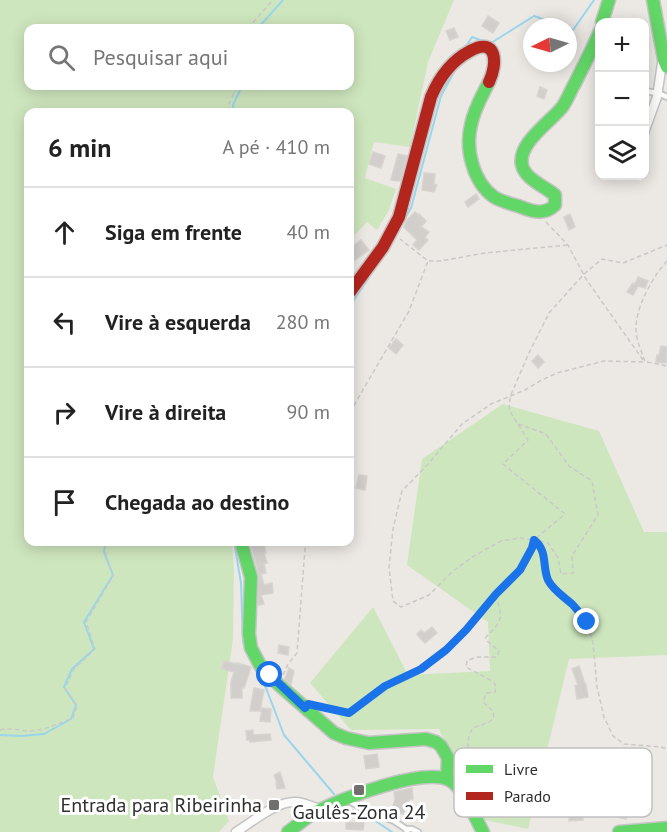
<!DOCTYPE html>
<html lang="pt">
<head>
<meta charset="utf-8">
<style>
	:root { --surface:#fff; --page:#f2f2f2; --text:#222; --muted:#767676; --line:#e0e0e0 }
	body { margin:0; font-family:"PT Sans",sans-serif; background:var(--page); color:var(--text) }
	.controls { position:absolute; right:18px; top:18px; display:grid; overflow:hidden; border-radius:12px; box-shadow:0 3px 15px #0003 }
	.controls button { width:54px; height:54px; display:grid; place-items:center; padding:0; border:0; border-bottom:2px solid var(--line); background:var(--surface); color:var(--text); font:30px sans-serif }
	.compass { position:absolute; left:523px; top:18px; width:54px; height:54px; border-radius:50%; background:var(--surface); box-shadow:0 3px 15px #0003; rotate:265deg }
	.stop { position:absolute; width:18px; height:18px; margin:-14px; border:4px solid #1a73e8; border-radius:50%; background:#fff }
	.stop.end { background:#1a73e8; border-color:#fff; box-shadow:0 2px 6px #0008 }
	.list { margin:0; padding:0; list-style:none }
	h2 { display:flex; justify-content:space-between; align-items:center; height:78px; margin:0; padding:0 24px; font-size:26px }
	h2 small { font-size:20px; font-weight:400; color:var(--muted) }
	.list li { display:grid; grid-template-columns:39px 1fr auto; gap:18px; align-items:center; box-sizing:border-box; height:90px; padding:0 24px; border-top:2px solid var(--line) }
	.list b { display:block; font-size:22px; white-space:nowrap }
	.list em { font-size:20px; font-style:normal; color:var(--muted) }
	.icon { flex:none; width:33px; height:33px; fill:none; stroke:currentColor; stroke-width:2; stroke-linecap:round; stroke-linejoin:round }
	.map { position:relative; flex:none; width:667px; height:832px; overflow:hidden }
	.search { position:absolute; background:var(--surface); box-shadow:0 3px 15px #0003; left:24px; top:24px; width:330px; height:66px; display:flex; align-items:center; gap:15px; box-sizing:border-box; padding:0 21px; border-radius:12px; color:var(--muted); font-size:22px }
	.panel { position:absolute; background:var(--surface); box-shadow:0 3px 15px #0003; left:24px; top:108px; width:330px; height:438px; border-radius:12px }
	.map>svg:first-child { display:block }
	.green { fill:#cee6be; fill-rule:evenodd }
	.lines { fill:none; stroke-linecap:round; stroke-linejoin:round }
	.stream { stroke:#99d6ec; stroke-width:2 }
	.building { fill:#d1cecb; stroke:#d7d4d0; stroke-width:1.5 }
	.lane-casing { stroke:#c5c4c5; stroke-width:8 }
	.street-casing { stroke:#c5c4c5; stroke-width:11 }
	.fast-casing { stroke:#c5c4c5; stroke-width:15 }
	.jam-casing { stroke:#c5c4c5; stroke-width:15 }
	.path { stroke:#c9c9c8; stroke-width:1.5; stroke-dasharray:4.5 3; stroke-linecap:butt }
	.lane { stroke:#fcfcfb; stroke-width:4.5 }
	.street { stroke:#fcfcfb; stroke-width:8 }
	.fast { stroke:#63d668; stroke-width:12 }
	.jam { stroke:#b3261e; stroke-width:12 }
	.route { stroke:#1a73e8; stroke-width:8 }
	.poi-dot { fill:#706f6e; stroke:#fff; stroke-width:2 }
	.labels { text-anchor:middle; dominant-baseline:central; stroke-width:6; stroke-linejoin:round; paint-order:stroke }
	.poi-label { font-size:20px; fill:#2e2e2e; stroke:#fff; text-anchor:end }
	.key { fill:#fff; stroke:#c0c0c0; stroke-width:1.5 }
	.key-label { font-size:16px; fill:#2e2e2e }
</style>
</head>
<body>
<div class="map">
<svg width="667" height="832" viewBox="0 0 667 832">
	<rect width="100%" height="100%" fill="#ece8e4"/>
	<path class="green" d="M0,0H454L428,62L410,147L374,142L365,178L396,189L389,210L377,230L367,222L350,240V112H28V542H232L234,569L233,639L213,777L229,821L219,832H0ZM28,28H350V86H28Z
		M503,404L599,431L644,532H667V655L569,659L528,829L480,819L439,729L351,730L310,683L373,607L408,675L490,671L488,622L407,565L422,459Z"/>
	<g class="lines">
		<path class="stream" d="M258,28L283,0
			M568,28L573,30L594,0
			M491,43L534,16L565,27
			M467,45L472,37L483,41
			M234,112L233,105L242,86
			M404,220L411,208L441,96L455,70
			M350,306L371,274
			M234,542L241,583L243,642L245,647
			M257,671L266,688L284,735L334,794
			M0,735L21,736L44,734L71,719L76,705L64,687L72,669L94,649L84,622L113,575L104,552L105,542
			M347,802L392,832"/>
	</g>
	<path class="building" d="M488,16L499,23L493,33L482,26Z
		M454,28L458,37L450,40L446,31Z
		M540,87L547,90L544,99L537,96Z
		M373,152L385,156L381,168L369,164Z
		M398,154L407,156L400,181L391,180Z
		M424,173L435,174L434,184L437,185L434,192L422,190Z
		M476,194L479,199L468,207L465,202Z
		M415,212L418,215L419,214L426,221L421,227L429,232L425,237L428,240L419,250L413,245L417,240L404,227L407,220Z
		M570,214L575,227L569,230L564,217Z
		M361,240L369,250L355,260L350,253V248Z
		M638,277L648,281L645,288L638,286L633,295L627,292L633,283L635,284Z
		M396,339L403,345L396,354L389,348Z
		M661,346L667,347L666,363L656,362L657,355H659Z
		M538,355L544,362L538,368L532,361Z
		M359,475L367,476L365,490L356,488Z
		M250,542H263L266,553H264L267,563L264,564L266,573L261,574L264,585L272,583L273,593L261,595L264,604L258,605L259,575Z
		M432,627L437,633L425,643L420,638L417,634L421,630L424,633Z
		M279,645L289,647L288,655L278,653Z
		M224,661L237,664V663L251,667L244,688L242,687V698H231V682L234,672L222,669Z
		M579,666L585,684H586L588,697L577,699L575,686L578,685L572,669Z
		M289,668L294,671L291,684L285,679Z
		M254,688L264,690L260,711H250Z
		M262,708L271,709L270,722L260,721Z
		M253,730V735L270,734L271,740L250,742V740H247L246,731Z
		M377,754L379,767L366,769L364,756Z
		M280,772L285,788L277,789L276,783L277,782L274,775Z
		M412,788L413,799L409,800L403,814L392,809L395,800L394,792Z
		M598,801L628,810L626,819L607,815L608,810H599Z
		M569,809H582L583,820L569,821Z
		M346,822L364,823L363,830L346,829Z"/>
	<g class="lines">
		<g class="lane-casing">
			<path id="lane" d="M644,91L658,93L667,97
				M347,800L368,811L394,821L406,829L407,832
				M406,829H412L418,832"/>
		</g>
		<g class="street-casing">
			<path id="street" d="M644,133L657,97L662,63L663,60
				M236,832C252,822 278,800 297,802C305,803 313,807 320,809"/>
		</g>
		<g class="fast-casing">
			<path id="fast" d="M653,0L664,60L667,67
				M602,22L609,0
				M489,82C482,96 474,109 471,125C465,149 473,182 494,197C502,202 512,204 521,207C533,212 545,215 555,205V195C544,186 525,179 522,165C517,143 552,121 563,106C567,100 570,92 574,85C583,67 592,50 600,31
				M241,542L251,577L249,634L251,648L261,667L278,684L334,733L346,738L369,743L426,739L436,742L441,746L448,758L447,779
				M288,832C298,825 307,816 318,811C343,798 426,766 451,781C465,790 475,818 483,832
				M619,832L667,828"/>
		</g>
		<g class="jam-casing">
			<path id="jam" d="M350,292L383,247L399,217L431,97C439,78 451,61 470,51C497,36 498,63 489,82"/>
		</g>
		<path class="path" d="M248,28L273,0
			M228,112V106L237,86
			M546,222L568,245L586,279L643,360
			M429,261H440L485,253L567,245
			M667,261C653,276 635,308 636,330C636,340 642,352 645,362L604,361L557,373L540,381L525,390L491,404L462,424L430,462L402,491L393,529L389,567L393,601L401,607L429,595L453,571L474,556L501,541L520,538L534,540L542,548L545,557L544,567L548,579L553,588L573,605L587,622L593,643L597,687L604,717L613,736L624,744L661,747L667,749
			M647,362L667,366
			M350,412L409,311L428,261L400,239
			M518,424L546,434L569,466L592,481L598,515L572,556L573,573L561,574L558,558L548,543L535,540
			M283,675L288,664L297,653L305,549L308,542
			M319,707L349,713L385,686L421,669L446,650L466,630L496,594L520,570L532,548L534,540L565,514L503,464L528,440L509,410L510,397L528,355L549,313L584,274L602,259L623,263L667,245
			M0,730C10,727 20,731 30,731C46,730 59,723 73,718L77,706L65,688L74,669L95,649L86,622L113,576L105,552L106,542
			M459,776L466,764L469,735L473,728L489,722L494,718L493,711L483,702L486,693L495,692L496,687L494,682L466,667L467,661L476,657H497L499,651L486,640V637C504,620 502,618 496,594"/>
		<use href="#lane" class="lane"/>
		<use href="#street" class="street"/>
		<use href="#fast" class="fast"/>
		<use href="#jam" class="jam"/>
	</g>
	<g class="lines">
		<path class="route" d="M270,675L305,708L308,704L349,713L385,686L421,669L446,650L466,630L496,594L520,570L532,548L534,540C548,551 542,566 548,580C553,590 563,596 572,604C577,609 582,616 587,622"/>
	</g>
	<g class="poi-dot">
		<rect x="353" y="784" width="12" height="12" rx="3"/>
		<rect x="268" y="799" width="12" height="12" rx="3"/>
	</g>
	<g class="labels">
		<g class="poi-label">
			<text x="262" y="805">Entrada para Ribeirinha</text>
			<text x="359" y="812" text-anchor="middle">Gaulês-Zona 24</text>
		</g>
	</g>
	<rect x="454" y="748" width="198" height="69" rx="9" class="key"/>
	<rect x="466" y="765" width="27" height="8" fill="#63d668"/>
	<rect x="466" y="792" width="27" height="8" fill="#b3261e"/>
	<g class="key-label">
		<text x="504" y="775">Livre</text>
		<text x="504" y="802">Parado</text>
	</g>
</svg>
<div class="controls">
<button>+</button>
<button>−</button>
<button><svg class="icon" aria-label="layers" viewBox="0 0 24 24"><path d="M12 4l9 5-9 5-9-5zM3 14l9 5 9-5"/></svg></button>
</div>
<svg class="compass" viewBox="-18 -18 36 36"><path d="M0-13l5 13h-10z" fill="#e53935"/><path d="M0 13l5-13h-10z" fill="#767676"/></svg>
<div class="stop" style="left:270px;top:675px"></div>
<div class="stop end" style="left:587px;top:622px"></div>
<div class="search"><svg class="icon" aria-label="search" viewBox="0 0 24 24"><circle cx="10" cy="10" r="6"/><path d="M15 15l6 6"/></svg>Pesquisar aqui</div>
<section class="panel">
<h2>6 min<small>A pé · 410 m</small></h2>
<ul class="list">
<li><svg class="icon" aria-label="ahead" viewBox="0 0 24 24"><path d="M12 20V5M6 11l6-6 6 6"/></svg><div><b>Siga em frente</b></div><em>40 m</em></li>
<li><svg class="icon" aria-label="left" viewBox="0 0 24 24"><path d="M17 20v-9H6M10 6l-5 5 5 5"/></svg><div><b>Vire à esquerda</b></div><em>280 m</em></li>
<li><svg class="icon" aria-label="right" viewBox="0 0 24 24"><path d="M7 20v-9h11M14 6l5 5-5 5"/></svg><div><b>Vire à direita</b></div><em>90 m</em></li>
<li><svg class="icon" aria-label="arrive" viewBox="0 0 24 24"><path d="M6 21V4h12l-3 4 3 4H6"/></svg><div><b>Chegada ao destino</b></div></li>
</ul>
</section>
</div>
</body>
</html>
